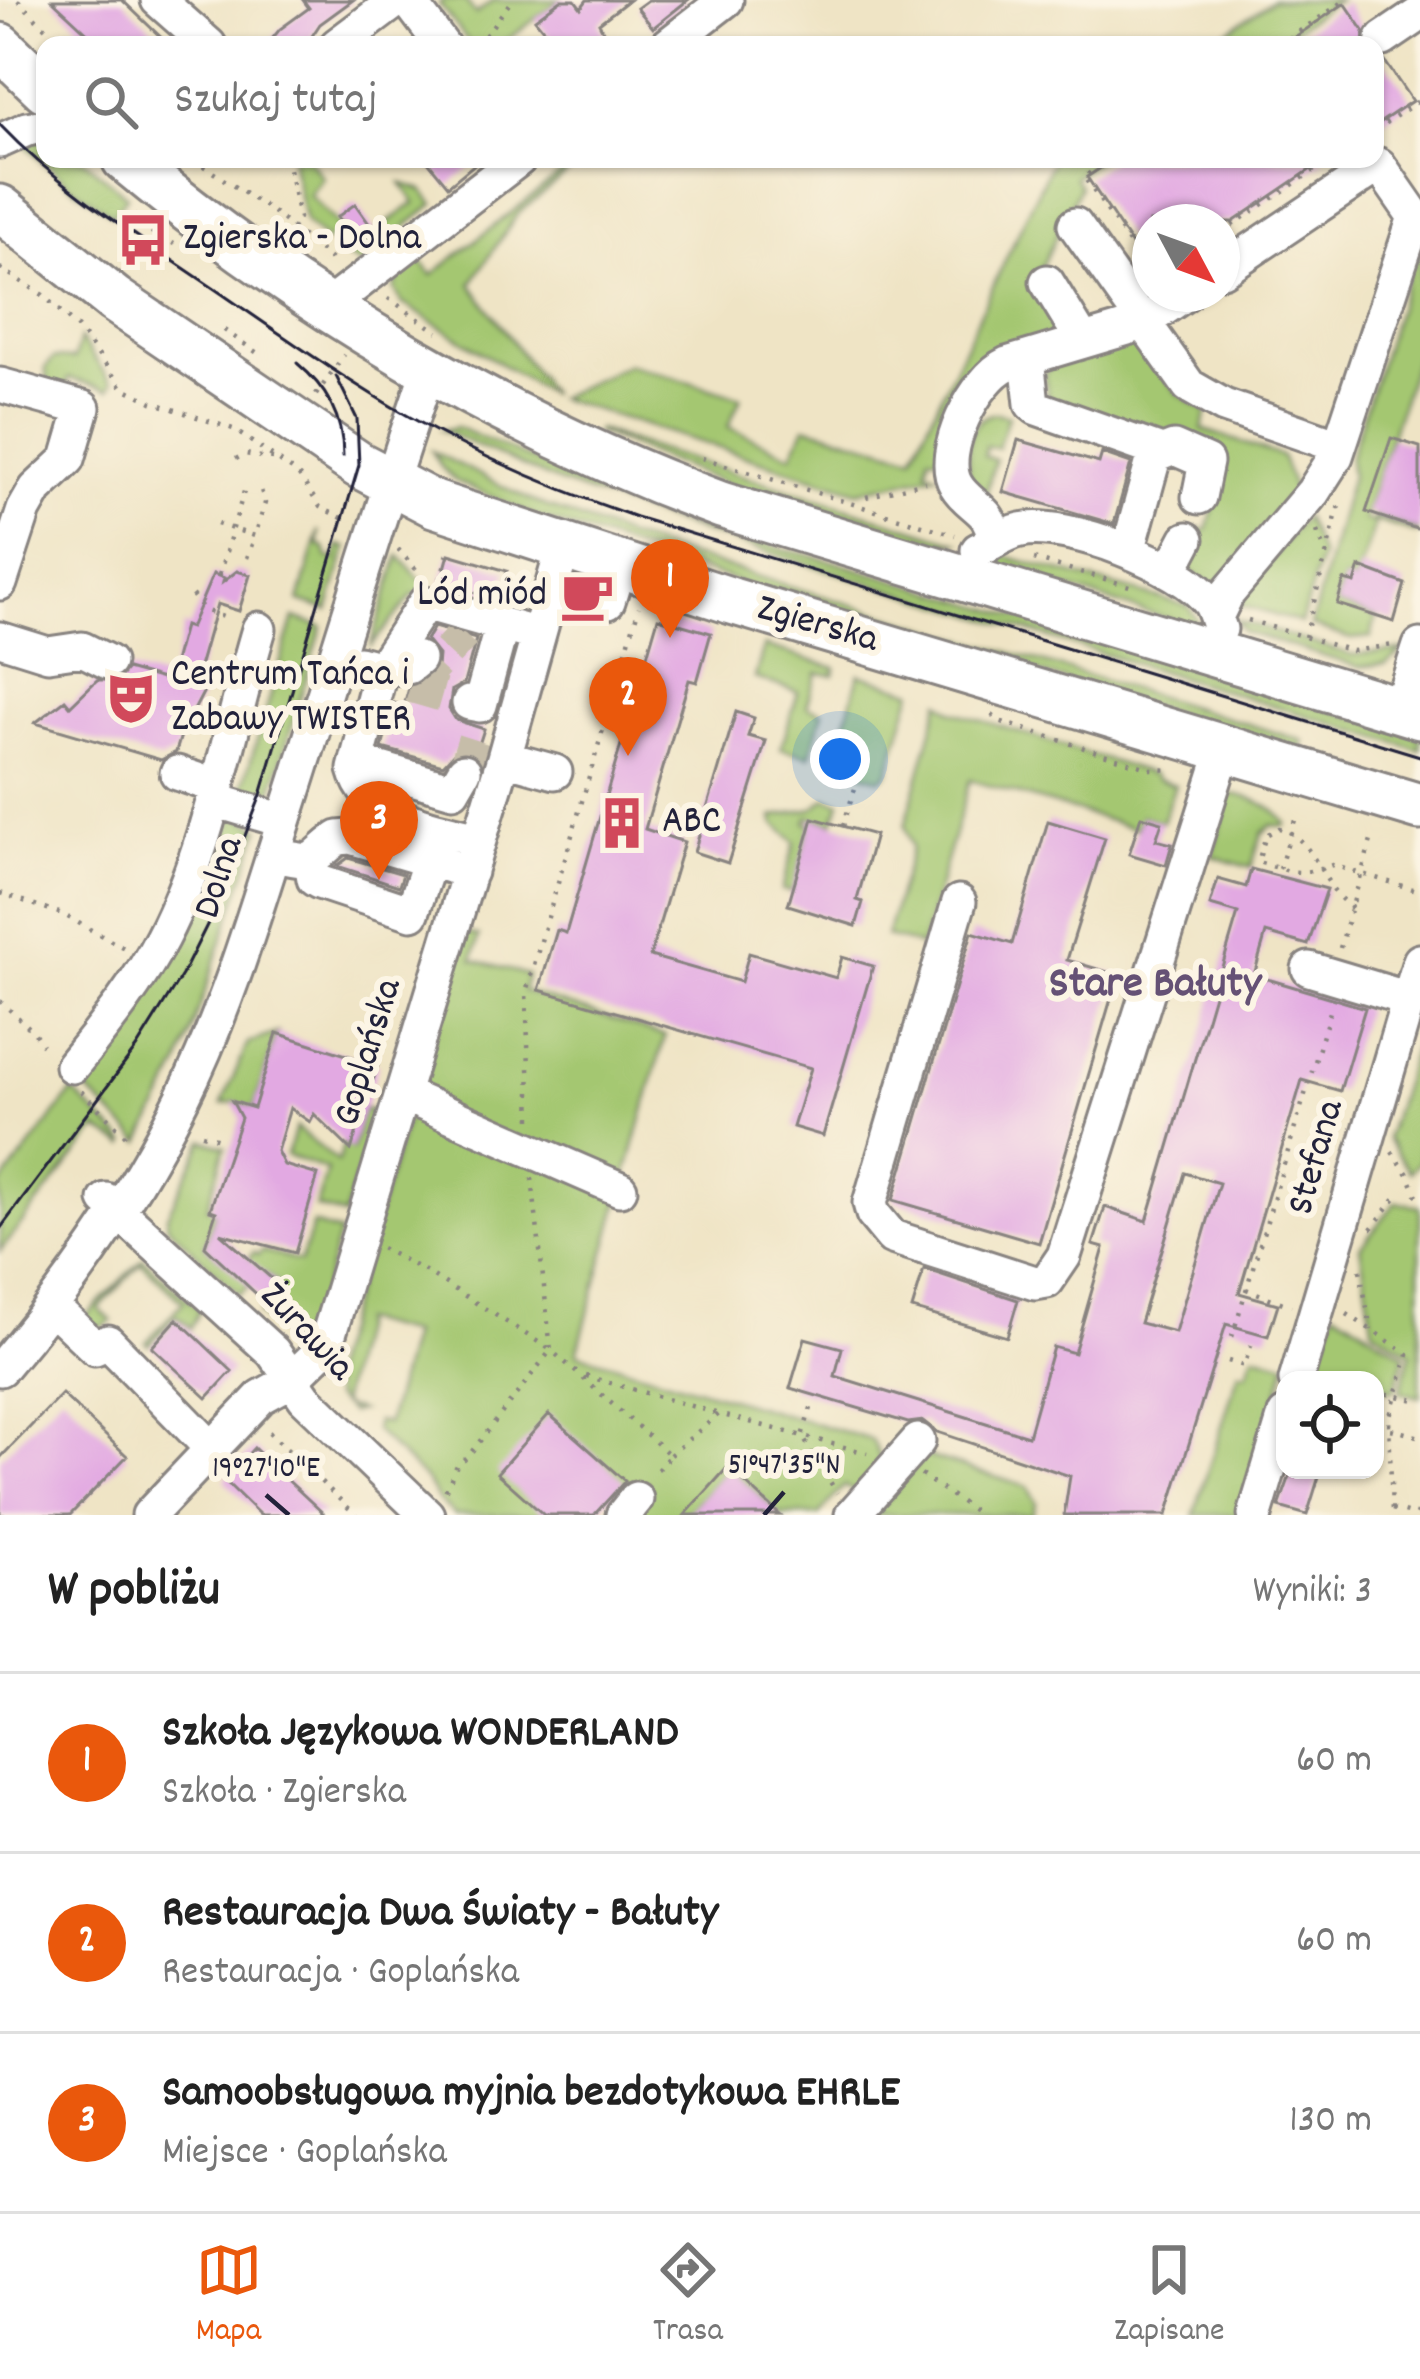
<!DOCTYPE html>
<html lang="pl">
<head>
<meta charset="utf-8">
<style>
	:root { --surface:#fff; --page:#f2f2f2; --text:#222; --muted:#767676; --line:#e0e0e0; --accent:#ea580c }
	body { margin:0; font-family:Dekko,sans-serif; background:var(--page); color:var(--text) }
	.controls { position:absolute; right:36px; bottom:36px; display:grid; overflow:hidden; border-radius:24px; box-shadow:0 3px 9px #0004 }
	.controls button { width:108px; height:108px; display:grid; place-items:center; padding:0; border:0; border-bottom:3px solid var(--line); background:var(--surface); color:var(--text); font:60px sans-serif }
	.compass { position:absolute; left:1132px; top:204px; width:108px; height:108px; border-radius:50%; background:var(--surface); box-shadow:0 3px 9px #0004; rotate:131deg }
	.you { position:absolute; left:840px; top:759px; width:42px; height:42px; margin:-30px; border:9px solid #fff; border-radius:50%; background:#1a73e8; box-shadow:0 0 0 18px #1a73e833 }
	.badge { display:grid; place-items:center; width:78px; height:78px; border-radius:50%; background:var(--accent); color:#fff; font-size:39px; font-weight:700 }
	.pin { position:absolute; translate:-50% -99px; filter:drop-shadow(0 3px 6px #0008) }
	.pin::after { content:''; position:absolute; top:63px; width:42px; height:36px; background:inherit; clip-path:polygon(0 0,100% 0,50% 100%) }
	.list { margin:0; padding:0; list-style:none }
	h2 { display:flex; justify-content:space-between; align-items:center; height:156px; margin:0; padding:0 48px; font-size:51px }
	h2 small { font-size:39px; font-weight:400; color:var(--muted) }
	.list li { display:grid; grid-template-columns:78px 1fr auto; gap:36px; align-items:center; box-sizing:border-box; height:180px; padding:0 48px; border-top:3px solid var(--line) }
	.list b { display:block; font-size:45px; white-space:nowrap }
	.list p { margin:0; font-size:39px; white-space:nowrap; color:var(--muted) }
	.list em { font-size:39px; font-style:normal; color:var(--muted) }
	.icon { flex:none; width:66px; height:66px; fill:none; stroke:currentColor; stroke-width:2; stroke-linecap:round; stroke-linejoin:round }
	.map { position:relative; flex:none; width:1420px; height:1515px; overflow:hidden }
	.search { position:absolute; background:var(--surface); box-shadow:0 3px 9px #0004; left:36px; right:36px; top:36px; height:132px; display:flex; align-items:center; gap:30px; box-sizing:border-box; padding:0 42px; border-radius:24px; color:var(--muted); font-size:45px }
	.sheet { height:696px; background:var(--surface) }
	nav { display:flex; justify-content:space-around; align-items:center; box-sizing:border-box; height:168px; border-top:3px solid var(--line); background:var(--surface); font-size:33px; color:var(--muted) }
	nav a { display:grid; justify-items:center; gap:6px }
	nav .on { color:var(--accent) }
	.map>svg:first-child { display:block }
	.green { fill:#a4c771; stroke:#637456; stroke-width:3 }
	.building { fill:#e2a9e2; fill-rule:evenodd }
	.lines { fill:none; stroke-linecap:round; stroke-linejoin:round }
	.minor-tunnel { stroke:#c6bda9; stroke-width:33; stroke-dasharray:33 16; stroke-linecap:butt }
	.minor-casing { stroke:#888380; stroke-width:39 }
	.major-casing { stroke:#888380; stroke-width:51 }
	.path { stroke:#888380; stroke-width:4.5; stroke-dasharray:3 9; stroke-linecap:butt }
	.minor { stroke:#fff; stroke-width:33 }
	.major { stroke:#fff; stroke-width:45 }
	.tram { stroke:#22223b; stroke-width:3 }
	.ticks { fill:none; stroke:#22223b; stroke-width:4.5 }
	.labels { text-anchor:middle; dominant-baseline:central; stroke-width:12; stroke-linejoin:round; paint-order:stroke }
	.poi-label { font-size:39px; fill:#22223b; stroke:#fcf5e5; text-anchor:start }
	.street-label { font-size:39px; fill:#22223b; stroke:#fcf5e5 }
	.quarter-label { font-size:45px; font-weight:bold; fill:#655175; stroke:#fcf5e5 }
	.ticks-label { font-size:30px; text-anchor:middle; fill:#22223b; stroke:#fcf5e5; stroke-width:12; stroke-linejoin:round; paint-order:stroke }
</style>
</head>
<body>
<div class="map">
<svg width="1420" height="1515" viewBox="0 0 1420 1515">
	<rect width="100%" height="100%" fill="#fcf5e5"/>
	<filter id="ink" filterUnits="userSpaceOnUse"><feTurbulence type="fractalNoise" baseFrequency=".00833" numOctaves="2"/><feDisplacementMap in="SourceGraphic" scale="24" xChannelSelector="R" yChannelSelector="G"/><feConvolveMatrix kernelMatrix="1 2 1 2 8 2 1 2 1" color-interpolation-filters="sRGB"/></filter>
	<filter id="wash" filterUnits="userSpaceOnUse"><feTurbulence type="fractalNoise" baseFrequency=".004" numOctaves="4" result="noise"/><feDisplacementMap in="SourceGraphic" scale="48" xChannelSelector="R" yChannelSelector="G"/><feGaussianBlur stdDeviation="2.7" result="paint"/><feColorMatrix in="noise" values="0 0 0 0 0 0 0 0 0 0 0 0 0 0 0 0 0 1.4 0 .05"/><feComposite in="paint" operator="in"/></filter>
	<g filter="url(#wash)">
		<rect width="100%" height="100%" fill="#efe4c5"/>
		<path class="green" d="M444,0H465L476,14L494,0H561L500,45H471L439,4Z
			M1273,0H1338L1271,45H1207Z
			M45,138V159H83L127,196L113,215L70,185L22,142Z
			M291,159H308L323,178L309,195L357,245L415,203L401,183L423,190L434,204L360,264L339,252L348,241L337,229L328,242L305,223Z
			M579,159H585L518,213L471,284L551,395L402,303L394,289L411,249L432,275Z
			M1053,159H1101L1074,177L1080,186L1035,281L1063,332L1005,350L938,457L929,455L927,470L936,474L858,491L557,398L628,364L741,397L728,427L792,455L805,426L913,456Z
			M1420,238V345L1364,520L1372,523L1375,515L1418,529L1417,533L1376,521L1355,583L1344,580L1337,604L1376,617L1371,637L1351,639L1311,626L1351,476L1349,459Z
			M80,339L112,383L109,390L69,378L65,389L49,386L45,368L54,358L74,359Z
			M1134,343L1179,394L1207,412L1202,429L1281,456L1296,495L1220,583L1211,585L1187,569L1199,529L1207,530L1213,510L1205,507L1219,456L1048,402L1045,374L1051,366Z
			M996,413L1008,416L998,448L986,446L984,456L995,460L986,494L969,480C967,454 964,418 996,413Z
			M457,427L664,518L831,561L1420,737V750L702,532L560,483L442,430Z
			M598,429L621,438L957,542L934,547L727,484L596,432Z
			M432,451L530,500L627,537L1304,741L1301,751L748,585L535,516L456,481L442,468Z
			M1304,517L1321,556L1301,623L1236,604Z
			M319,531L318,545L325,548L328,558L335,560L339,545L347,548L328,610L299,601Z
			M399,556L431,591L413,595L370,647Z
			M1004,556L1188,606L1198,621L1195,627L988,565V560Z
			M294,618L322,627L269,801L240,796Z
			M1235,620L1352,655L1405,650L1386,664L1359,667L1244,632Z
			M764,646L836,668L834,675L817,673L807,706L823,712L810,756L781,749L798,692L755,678Z
			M859,674L913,691L888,773L880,779L841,767L836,757Z
			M940,701L952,711L1155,775L1157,779L1175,785L1162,822L1141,816L1137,829L970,780L921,946L886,936L912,847L905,826Z
			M1229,794C1249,795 1276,807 1286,823L1285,826L1272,825L1262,833L1251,868L1212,856Z
			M826,798L840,802L833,823L808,817L806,822L812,824L792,892L782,890L795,842L774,823L773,817L814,808Z
			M235,814L260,828L181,1063L141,1143L83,1086L141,1006L186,928Z
			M464,932L479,936L473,960L527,975L523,991L665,1036L577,1353L872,1440L881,1460L857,1493L844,1486L819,1515H780L728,1468L685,1515H639L617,1489L542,1515H455L440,1502L425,1479L374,1430L376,1421L387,1423L411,1334L360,1321L341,1400L343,1406L359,1411L350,1413L333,1397L331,1367Z
			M1420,1029V1161L1410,1172L1386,1138Z
			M277,1033L254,1108L234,1102L222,1104L248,1043Z
			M73,1091L126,1143L125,1146L97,1129L0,1251V1186Z
			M364,1109L376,1112L344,1216L316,1207L327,1170L286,1155L296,1128L338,1162L344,1143L352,1149Z
			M204,1140L225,1147L207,1208L216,1212L205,1246L236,1272L254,1252L258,1255L262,1250L300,1262L313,1224L339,1233L311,1331L305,1339L292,1344L259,1314L279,1285L265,1273L239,1294L167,1225V1215Z
			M1396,1202L1419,1206L1420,1212V1397L1400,1392L1411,1353L1373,1328L1360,1247Z
			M143,1259L200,1310L191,1328L176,1315L149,1345L146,1342L183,1302L141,1263L99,1309L112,1321L98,1329L82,1320Z
			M1335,1310L1405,1355L1394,1391L1375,1388V1380H1313Z
			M1254,1354L1287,1363L1240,1515H1194L1239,1371L1247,1373Z
			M924,1455L1028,1487L1036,1503L1032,1515H873Z"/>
		<g id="blocks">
			<path class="building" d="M52,0H122L169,45H107L99,37L94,39Z
				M303,0H353L320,24L306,45H267L280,29L309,8Z
				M561,0H575L581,8L587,0H629L599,23L610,45H556L535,19Z
				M648,0H688L653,28L637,8Z
				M1345,3L1364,31L1363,45H1283Z
				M1375,58L1384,60L1412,101L1375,126Z
				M426,159H481L448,186Z
				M1114,159H1326L1233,222H1150V272L1087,177Z
				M355,204L375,232L357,245L337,217Z
				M1391,438L1420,447V530L1366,512Z
				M1018,440L1099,463L1102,453L1131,463L1114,524L1003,492Z
				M449,554L507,571L499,600L441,583Z
				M1360,567L1405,584L1394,622L1337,604L1344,580L1355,583Z
				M237,571L250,575L239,611L217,604L193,688L204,691L191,716L187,715L176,752L161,760L35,723L65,700L70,706L97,680H118L127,669L169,681L184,626L190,628L213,574L224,578L223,582Z
				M658,618L711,633L697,682L689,680L645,829L684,842L650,956L741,982L749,953L836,978L842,957L873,966L823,1136L793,1127L811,1068L539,990L557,930L566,933Z
				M434,627L476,639L464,683L452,690L449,709L456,720L484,729L476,754L465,750L455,752L443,765L382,748L394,703L404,706L409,688L421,683L437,668L438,655L426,640Z
				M736,712L754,718L748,736L766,741L728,863L694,852Z
				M1141,816L1162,822L1156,840L1172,844L1166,865L1129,854Z
				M813,818L875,835L857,900L863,902L856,926L788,905Z
				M1048,821L1105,838L1067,960L1118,975L1039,1243L893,1200L972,932L1012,944Z
				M348,858L403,874L399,886L337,866Z
				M1251,869L1327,889L1308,945L1266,933L1254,975L1365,1008L1340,1091L1302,1080L1239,1293L1278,1304L1268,1336L1226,1324L1167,1515H1064L1070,1476L937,1432L923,1421L908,1423L790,1388L805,1338L842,1348L835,1376L1028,1436L1053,1347L1074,1353L1104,1248L1093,1245L1105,1207L1147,1221L1238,913L1210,905L1218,879L1246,887ZM1185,1173L1219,1183L1175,1332L1140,1323Z
				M277,1033L378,1065L351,1150L314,1114L310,1122L290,1108L277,1151L284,1165L318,1175L295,1253L220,1233L279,1285L265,1302L205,1246L216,1212L210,1210L241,1118L232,1101L254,1108Z
				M924,1269L1018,1300L1007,1337L912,1309Z
				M177,1319L232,1371L207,1398L152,1347Z
				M62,1394L127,1456L70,1515H0V1458Z
				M549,1414L625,1481L594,1515H544L497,1473Z
				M254,1448L280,1473L325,1515H260L224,1480Z
				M728,1467L780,1515H685Z
				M1292,1470H1321L1307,1515L1279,1507Z"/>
		</g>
	</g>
	<g filter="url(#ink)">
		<use href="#blocks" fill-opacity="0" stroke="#888380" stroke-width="3"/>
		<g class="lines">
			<path class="minor-tunnel" d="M410,686L469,703
				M414,688L464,634
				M464,771L478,727"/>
			<g class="minor-casing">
				<path id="minor" d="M158,0L209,45
					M408,0L442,45
					M1383,39L1420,14
					M337,45L397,0
					M668,45L726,0
					M0,141L27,129L45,126
					M1075,225L1189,386L1224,406L1339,446
					M1047,282L1083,341
					M328,306L519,159
					M1027,358L1032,404L1037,408L1156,450L1128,551
					M0,385L83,408L68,459L36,489L24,510L0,583
					M1156,455L1174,448L1206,462L1199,497
					M987,546L993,536C992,509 968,506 956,485C937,453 976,378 1007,364L1141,324L1185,294
					M978,550C992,543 1006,533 1021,530C1066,520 1182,565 1210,603C1215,611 1217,621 1220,629
					M1164,566L1177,558L1187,539
					M608,601L619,566
					M1216,617L1227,594L1313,492L1336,456L1415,217L1379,165L1222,270
					M0,639L48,654L82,649L108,662
					M359,663L381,669L425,603L538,635
					M381,669L355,769C368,819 435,828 479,839
					M381,669L408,667L418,659
					M469,703L480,705L502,625
					M1399,710L1420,646
					M504,758L555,772
					M357,762L453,790L464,771
					M177,773L218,787
					M214,800L284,821
					M273,855C322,864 303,864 338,838L350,837L470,872
					M311,862L314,879L319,882L412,913L430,860
					M959,902L870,1203L873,1214L892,1237L1035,1283L1047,1281L1064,1256L1224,750
					M1309,969L1409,999
					M72,1066C105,1025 138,985 162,938C212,841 228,732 259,629
					M402,1094L620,1189
					M106,1200L273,1352L305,1398L427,1515
					M51,1306L95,1348L108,1342L212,1449
					M0,1369C70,1287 134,1196 182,1099C228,1007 257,906 288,809C335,662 379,514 429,368
					M1296,1380L1420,961
					M149,1515L261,1397L290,1381L325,1347L504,758L563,548
					M623,1515L636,1499
					M852,1515L918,1441
					M1255,1515L1285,1415"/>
			</g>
			<g class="major-casing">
				<path id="major" d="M0,46L45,89
					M125,159C301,305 506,426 721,505L1420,716
					M0,208L115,300L359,465L434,504L732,601L1420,807"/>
			</g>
			<path class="path" d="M18,0L62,45
				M478,45L512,0
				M1279,45L1346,0
				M1375,130L1420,100
				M193,159L273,212L338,265
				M1110,159L1084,177L1150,273
				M134,215L148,230L174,244
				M1222,232L1331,159
				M285,239L299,218L287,159
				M0,268L43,295L78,328L122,387L152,402L233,429L298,474L320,507L348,521
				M388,298L438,332
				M224,330L259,354
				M316,395L344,355
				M702,458L955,535
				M236,459L245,454L273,459
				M866,497L925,482
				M217,524L255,536L265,503L260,487
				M1317,531L1326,553
				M398,549L422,576
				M247,558L255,536
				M1034,559L1133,587
				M219,575L245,488
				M440,580L449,550
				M192,595L204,610L231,620
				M1248,620L1352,651L1393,645
				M1305,637L1339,505
				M992,715L999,721L1151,769L1174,770
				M605,722L626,728
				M843,826L857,782
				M1279,869L1297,814
				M0,893L62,914L126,949
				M1352,908C1321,888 1316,838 1279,828L1266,835L1258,862C1292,872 1297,877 1332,865L1420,891
				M1340,948L1372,837
				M0,1001L34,1032L42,1045
				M81,1091L128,1138
				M531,1119L526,992L639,607
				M202,1134L223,1140
				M1392,1152L1408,1174L1420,1204
				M532,1178L551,1350L670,1455L652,1476
				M1371,1229L1399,1194
				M381,1248L427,1272L551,1350L469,1455L457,1465L444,1494
				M1360,1270L1371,1330
				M1246,1289L1291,1306
				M1347,1314L1408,1354L1389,1419L1392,1515
				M1232,1337L1332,1005
				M1228,1361L1244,1366L1252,1343
				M586,1376L719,1414
				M1375,1391L1420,1401
				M811,1408L802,1436L837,1493
				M1391,1429L1420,1437
				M269,1432L356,1515
				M670,1455L719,1414L867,1453
				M921,1475L980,1515
				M1392,1509L1414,1515
				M1416,1515L1420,1502"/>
			<use href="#minor" class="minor"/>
			<use href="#major" class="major"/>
			<path class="tram" d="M0,125C60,188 131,232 203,281C271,327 338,376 410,417C482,458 558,490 636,517L1420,756
				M297,363C327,388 343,417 343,456
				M0,1229L137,1047L182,975L220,899L261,795L359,465L357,419L336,376"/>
		</g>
	</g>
	<path class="ticks" d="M266,1495L289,1515M764,1515L784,1492"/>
	<defs>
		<g id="bus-bare" transform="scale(4.14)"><path d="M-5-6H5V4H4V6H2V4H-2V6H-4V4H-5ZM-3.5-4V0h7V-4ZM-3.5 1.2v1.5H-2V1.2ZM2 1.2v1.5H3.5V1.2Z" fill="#d1495b" stroke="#fcf5e5" stroke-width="2.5" paint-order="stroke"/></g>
		<g id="cafe-bare" transform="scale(4.14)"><path d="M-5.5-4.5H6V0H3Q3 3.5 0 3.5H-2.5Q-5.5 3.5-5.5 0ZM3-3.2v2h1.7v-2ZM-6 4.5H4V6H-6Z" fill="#d1495b" stroke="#fcf5e5" stroke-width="2.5" paint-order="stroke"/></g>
		<g id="theatre-bare" transform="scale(4.14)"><path d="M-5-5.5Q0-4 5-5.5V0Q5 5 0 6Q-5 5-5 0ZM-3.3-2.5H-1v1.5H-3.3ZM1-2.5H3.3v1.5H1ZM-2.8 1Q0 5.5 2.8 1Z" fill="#d1495b" stroke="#fcf5e5" stroke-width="2.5" paint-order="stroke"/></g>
		<g id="building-bare" transform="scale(4.14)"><path d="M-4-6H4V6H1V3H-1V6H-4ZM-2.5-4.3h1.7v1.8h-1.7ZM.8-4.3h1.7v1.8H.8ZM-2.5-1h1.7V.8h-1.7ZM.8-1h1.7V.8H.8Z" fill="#d1495b" stroke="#fcf5e5" stroke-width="2.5" paint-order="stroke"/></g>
	</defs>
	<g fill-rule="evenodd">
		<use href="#bus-bare" x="143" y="240"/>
		<use href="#cafe-bare" x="587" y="596"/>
		<use href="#theatre-bare" x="131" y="698"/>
		<use href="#building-bare" x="622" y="823"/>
	</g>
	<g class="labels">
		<g class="poi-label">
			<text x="183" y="240">Zgierska - Dolna</text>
			<text x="547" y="596" text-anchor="end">Lód miód</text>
			<text x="171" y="676">Centrum Tańca i<tspan x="171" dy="45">Zabawy TWISTER</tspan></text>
			<text x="662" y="823">ABC</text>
		</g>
		<g class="street-label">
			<text transform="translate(817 626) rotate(16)">Zgierska</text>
			<text transform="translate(221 878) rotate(-72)">Dolna</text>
			<text transform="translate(370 1053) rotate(-73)">Goplańska</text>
			<text transform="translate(1318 1158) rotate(-74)">Stefana</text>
			<text transform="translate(305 1333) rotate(47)">Żurawia</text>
		</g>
		<g class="quarter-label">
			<text x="1155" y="986">Stare Bałuty</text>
		</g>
	</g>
	<g class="ticks-label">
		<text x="784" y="1473">51°47'35"N</text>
		<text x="266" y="1476">19°27'10"E</text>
	</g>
</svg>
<div class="controls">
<button><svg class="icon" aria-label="locate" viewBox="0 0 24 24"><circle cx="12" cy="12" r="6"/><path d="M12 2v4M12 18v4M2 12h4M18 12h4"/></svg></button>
</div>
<svg class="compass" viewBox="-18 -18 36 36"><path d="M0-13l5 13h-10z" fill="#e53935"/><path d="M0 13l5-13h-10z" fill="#767676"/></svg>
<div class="you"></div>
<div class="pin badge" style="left:670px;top:638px">1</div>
<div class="pin badge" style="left:628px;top:756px">2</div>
<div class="pin badge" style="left:379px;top:880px">3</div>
<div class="search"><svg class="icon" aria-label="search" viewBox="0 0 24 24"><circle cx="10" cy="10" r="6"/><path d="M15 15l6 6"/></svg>Szukaj tutaj</div>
</div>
<section class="sheet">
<h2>W pobliżu<small>Wyniki: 3</small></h2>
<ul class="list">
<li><span class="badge">1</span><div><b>Szkoła Językowa WONDERLAND</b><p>Szkoła · Zgierska</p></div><em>60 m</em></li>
<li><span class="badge">2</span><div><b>Restauracja Dwa Światy - Bałuty</b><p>Restauracja · Goplańska</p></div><em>60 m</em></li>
<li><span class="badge">3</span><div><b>Samoobsługowa myjnia bezdotykowa EHRLE</b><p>Miejsce · Goplańska</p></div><em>130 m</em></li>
</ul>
</section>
<nav>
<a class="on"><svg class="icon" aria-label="map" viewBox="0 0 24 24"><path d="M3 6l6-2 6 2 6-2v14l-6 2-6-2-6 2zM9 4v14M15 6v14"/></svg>Mapa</a>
<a><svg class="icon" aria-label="directions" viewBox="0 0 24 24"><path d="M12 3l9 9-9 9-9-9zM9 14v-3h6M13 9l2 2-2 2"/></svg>Trasa</a>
<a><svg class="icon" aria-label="saved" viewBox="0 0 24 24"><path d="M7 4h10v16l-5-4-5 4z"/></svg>Zapisane</a>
</nav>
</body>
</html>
